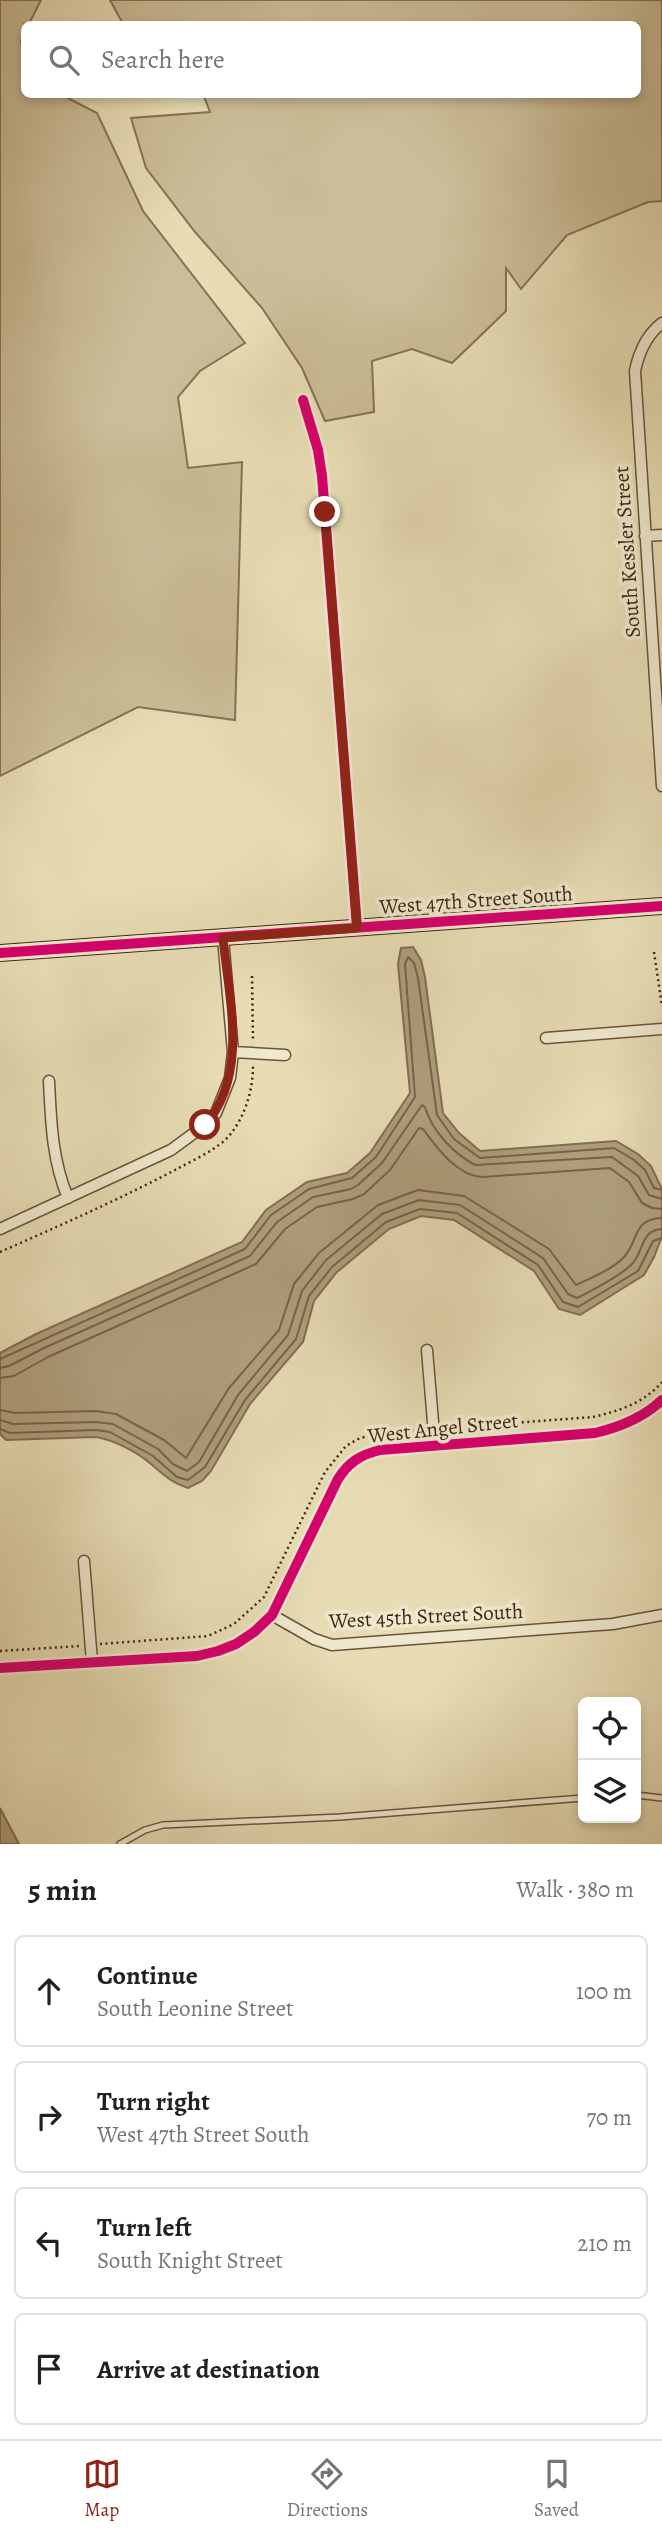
<!DOCTYPE html>
<html lang="en">
<head>
<meta charset="utf-8">
<style>
	:root { --surface:#fff; --page:#f2f2f2; --text:#202124; --muted:#757577; --line:#e0e0e0; --accent:#8f2418 }
	body { margin:0; font-family:Alegreya,serif; background:var(--page); color:var(--text) }
	.controls { position:absolute; right:21px; bottom:21px; display:grid; overflow:hidden; border-radius:10px; box-shadow:0 4px 10px #0003 }
	.controls button { width:63px; height:63px; display:grid; place-items:center; padding:0; border:0; border-bottom:2px solid var(--line); background:var(--surface); color:var(--text); font:35px sans-serif }
	.stop { position:absolute; width:21px; height:21px; margin:-16px; border:5px solid #8f2418; border-radius:50%; background:#fff }
	.stop.end { background:#8f2418; border-color:#fff; box-shadow:0 2px 7px #0008 }
	.list { margin:0; padding:0; list-style:none }
	h2 { display:flex; justify-content:space-between; align-items:center; height:91px; margin:0; padding:0 28px; font-size:30px }
	h2 small { font-size:23px; font-weight:400; color:var(--muted) }
	.list li { display:grid; grid-template-columns:46px 1fr auto; gap:21px; align-items:center; box-sizing:border-box; height:112px; margin:0 14px 14px; padding:0 14px; border:2px solid var(--line); border-radius:10px }
	.list b { display:block; font-size:26px; white-space:nowrap }
	.list p { margin:0; font-size:23px; white-space:nowrap; color:var(--muted) }
	.list em { font-size:23px; font-style:normal; color:var(--muted) }
	.icon { flex:none; width:38px; height:38px; fill:none; stroke:currentColor; stroke-width:2; stroke-linecap:round; stroke-linejoin:round }
	.map { position:relative; flex:none; width:662px; height:1844px; overflow:hidden }
	.search { position:absolute; background:var(--surface); box-shadow:0 4px 10px #0003; left:21px; right:21px; top:21px; height:77px; display:flex; align-items:center; gap:18px; box-sizing:border-box; padding:0 24px; border-radius:10px; color:var(--muted); font-size:26px }
	.sheet { height:595px; background:var(--surface) }
	nav { display:flex; justify-content:space-around; align-items:center; box-sizing:border-box; height:98px; border-top:2px solid var(--line); background:var(--surface); font-size:19px; color:var(--muted) }
	nav a { display:grid; justify-items:center; gap:4px }
	nav .on { color:var(--accent) }
	.map>svg:first-child { display:block }
	.green { fill:#cbbd98; stroke:#867255; stroke-width:2 }
	.water { fill:#af9e7d; stroke:#836e52; stroke-width:2 }
	.lines { fill:none; stroke-linecap:round; stroke-linejoin:round }
	.shore { stroke:#786248; stroke-width:2 }
	.lane-casing { stroke:#6b543a; stroke-width:8 }
	.street-casing { stroke:#6b543a; stroke-width:13 }
	.secondary-casing { stroke:#422712; stroke-width:18 }
	.path { stroke:#422712; stroke-width:2.5; stroke-dasharray:2 3.5; stroke-linecap:butt }
	.lane { stroke:#efe8ce; stroke-width:5 }
	.street { stroke:#efe8ce; stroke-width:10 }
	.secondary { stroke:#efe8ce; stroke-width:16 }
	.cycleway-casing { stroke:#efe8ce; stroke-width:15 }
	.cycleway { stroke:#d6006c; stroke-width:10 }
	.route { stroke:#8f2418; stroke-width:9 }
	.labels { text-anchor:middle; dominant-baseline:central; stroke-width:7; stroke-linejoin:round; paint-order:stroke }
	.street-label { font-size:21px; fill:#422712; stroke:#efe8ce }
</style>
</head>
<body>
<div class="map">
<svg width="662" height="1844" viewBox="0 0 662 1844">
	<rect width="100%" height="100%" fill="#e7dcb4"/>
	<filter id="stains"><feTurbulence type="fractalNoise" baseFrequency=".00286" numOctaves="4"/><feColorMatrix values="0 0 0 0 .2 0 0 0 0 .09 0 0 0 0 .02 0 0 0 .5 -.17"/></filter>
	<radialGradient id="worn" r=".72"><stop offset=".6" stop-color="#630" stop-opacity="0"/><stop offset="1" stop-color="#630" stop-opacity=".3"/></radialGradient>
	<path class="green" d="M0,0H41L29,24H24V33L21,41L24,54V94L62,95L97,113L143,211L245,343L200,371L178,397L188,468L242,462L235,720L138,707L0,776Z
		M110,0H662V201L648,202L567,235L521,289L506,268V311L452,363L412,349L372,361L374,412L325,421L302,368L262,308L195,232L146,168L131,118L210,112L203,94H638V24H123Z"/>
	<path class="water" d="M413,947L421,960L425,977L443,1113L459,1133L480,1151L616,1141L638,1154L651,1166L662,1189V1236L654,1257L644,1275L580,1315L559,1309L534,1271L454,1220L421,1216L389,1229L337,1272L314,1301L303,1342L250,1404L211,1471L202,1481L188,1488C172,1483 164,1475 151,1464C137,1452 114,1440 96,1437L6,1440L0,1434V1353L36,1334L242,1242L266,1210L307,1182L347,1173L370,1153L410,1093L398,964L401,948Z
		M0,1808L19,1844H0Z"/>
	<g class="lines">
		<path class="shore" d="M0,1359L245,1249L271,1215L309,1189L352,1178L376,1157L415,1097L405,964L408,957L414,963L418,978L437,1115L454,1139L480,1158L614,1148L634,1160L645,1170L654,1188L662,1190
			M0,1368L9,1366L44,1348L250,1256L277,1222L313,1197L351,1189L358,1185L382,1163L422,1105L425,1107C432,1131 453,1153 475,1165L612,1157L638,1176L649,1195L662,1199
			M0,1378L14,1376L48,1357L256,1264L285,1229L317,1207L353,1199L364,1194L390,1170L419,1128L423,1129C437,1148 457,1176 483,1177L610,1168L629,1182L642,1203L652,1208L662,1209
			M0,1410L15,1413L96,1411L116,1414L164,1440L186,1458L229,1388L279,1330L294,1284L319,1253L378,1205L418,1190L464,1196L549,1249L576,1285C591,1278 615,1268 625,1256C639,1239 633,1219 662,1218
			M0,1420L13,1424L96,1422L113,1424L158,1449L173,1464L187,1471L199,1462L238,1395L288,1335L302,1291L326,1260L382,1214L419,1200L460,1205L543,1258L568,1294L577,1298C593,1290 617,1278 631,1265C644,1253 640,1230 662,1229
			M0,1429L10,1433L96,1430L110,1432L153,1456L177,1477L188,1480L205,1467L245,1400L296,1339L309,1296L332,1267L386,1222L420,1209L457,1213L538,1265L563,1302L578,1307L638,1271L653,1241L662,1238"/>
		<g class="lane-casing">
			<path id="lane" d="M636,1795L662,1798
				M120,1844L145,1830L163,1825L340,1817L583,1798"/>
		</g>
		<g class="street-casing">
			<path id="street" d="M662,323C646,335 639,352 635,371L662,786
				M303,400L318,450L322,476L357,927
				M645,536L662,535
				M546,1038L662,1029
				M233,1052L285,1055
				M49,1081C51,1122 52,1160 68,1198
				M0,1229L171,1150L205,1125L216,1113L230,1078L233,1052L223,938
				M427,1350L435,1446
				M84,1561L92,1662
				M272,1615L314,1639L332,1645L613,1624L662,1615
				M0,1668L197,1656L218,1651L236,1644L254,1632L272,1615L338,1479C349,1462 360,1455 380,1450L595,1433C621,1427 643,1418 662,1400"/>
		</g>
		<g class="secondary-casing">
			<path id="secondary" d="M0,953L662,906"/>
		</g>
		<path class="path" d="M654,952L662,1006
			M252,976L253,1042
			M0,1252C59,1226 118,1200 175,1170C193,1160 215,1151 229,1136C245,1117 253,1090 253,1066
			M445,1428L593,1417C619,1411 644,1403 662,1382
			M100,1644L208,1636L234,1624L264,1597L325,1472L346,1446L360,1438L379,1434L421,1429
			M0,1651L80,1646"/>
		<use href="#lane" class="lane"/>
		<use href="#street" class="street"/>
		<use href="#secondary" class="secondary"/>
		<g class="cycleway-casing">
			<path id="cycleway" d="M303,400L318,450L322,476L357,927
				M0,953L662,906
				M0,1668L197,1656L218,1651L236,1644L254,1632L272,1615L338,1479C349,1462 360,1455 380,1450L595,1433C621,1427 643,1418 662,1400"/>
		</g>
		<use href="#cycleway" class="cycleway"/>
	</g>
	<g class="lines">
		<path class="route" d="M205,1125C249,1075 229,999 223,938L357,928L325,512"/>
	</g>
	<g class="labels">
		<g class="street-label">
			<text transform="translate(627 552) rotate(-94)">South Kessler Street</text>
			<text transform="translate(476 900) rotate(-4)">West 47th Street South</text>
			<text transform="translate(443 1428) rotate(-6)">West Angel Street</text>
			<text transform="translate(426 1616) rotate(-3)">West 45th Street South</text>
		</g>
	</g>
	<rect width="100%" height="100%" filter="url(#stains)"/>
	<rect width="100%" height="100%" fill="url(#worn)"/>
</svg>
<div class="controls">
<button><svg class="icon" aria-label="locate" viewBox="0 0 24 24"><circle cx="12" cy="12" r="6"/><path d="M12 2v4M12 18v4M2 12h4M18 12h4"/></svg></button>
<button><svg class="icon" aria-label="layers" viewBox="0 0 24 24"><path d="M12 4l9 5-9 5-9-5zM3 14l9 5 9-5"/></svg></button>
</div>
<div class="stop" style="left:205px;top:1125px"></div>
<div class="stop end" style="left:325px;top:512px"></div>
<div class="search"><svg class="icon" aria-label="search" viewBox="0 0 24 24"><circle cx="10" cy="10" r="6"/><path d="M15 15l6 6"/></svg>Search here</div>
</div>
<section class="sheet">
<h2>5 min<small>Walk · 380 m</small></h2>
<ul class="list">
<li><svg class="icon" aria-label="ahead" viewBox="0 0 24 24"><path d="M12 20V5M6 11l6-6 6 6"/></svg><div><b>Continue</b><p>South Leonine Street</p></div><em>100 m</em></li>
<li><svg class="icon" aria-label="right" viewBox="0 0 24 24"><path d="M7 20v-9h11M14 6l5 5-5 5"/></svg><div><b>Turn right</b><p>West 47th Street South</p></div><em>70 m</em></li>
<li><svg class="icon" aria-label="left" viewBox="0 0 24 24"><path d="M17 20v-9H6M10 6l-5 5 5 5"/></svg><div><b>Turn left</b><p>South Knight Street</p></div><em>210 m</em></li>
<li><svg class="icon" aria-label="arrive" viewBox="0 0 24 24"><path d="M6 21V4h12l-3 4 3 4H6"/></svg><div><b>Arrive at destination</b></div></li>
</ul>
</section>
<nav>
<a class="on"><svg class="icon" aria-label="map" viewBox="0 0 24 24"><path d="M3 6l6-2 6 2 6-2v14l-6 2-6-2-6 2zM9 4v14M15 6v14"/></svg>Map</a>
<a><svg class="icon" aria-label="directions" viewBox="0 0 24 24"><path d="M12 3l9 9-9 9-9-9zM9 14v-3h6M13 9l2 2-2 2"/></svg>Directions</a>
<a><svg class="icon" aria-label="saved" viewBox="0 0 24 24"><path d="M7 4h10v16l-5-4-5 4z"/></svg>Saved</a>
</nav>
</body>
</html>
